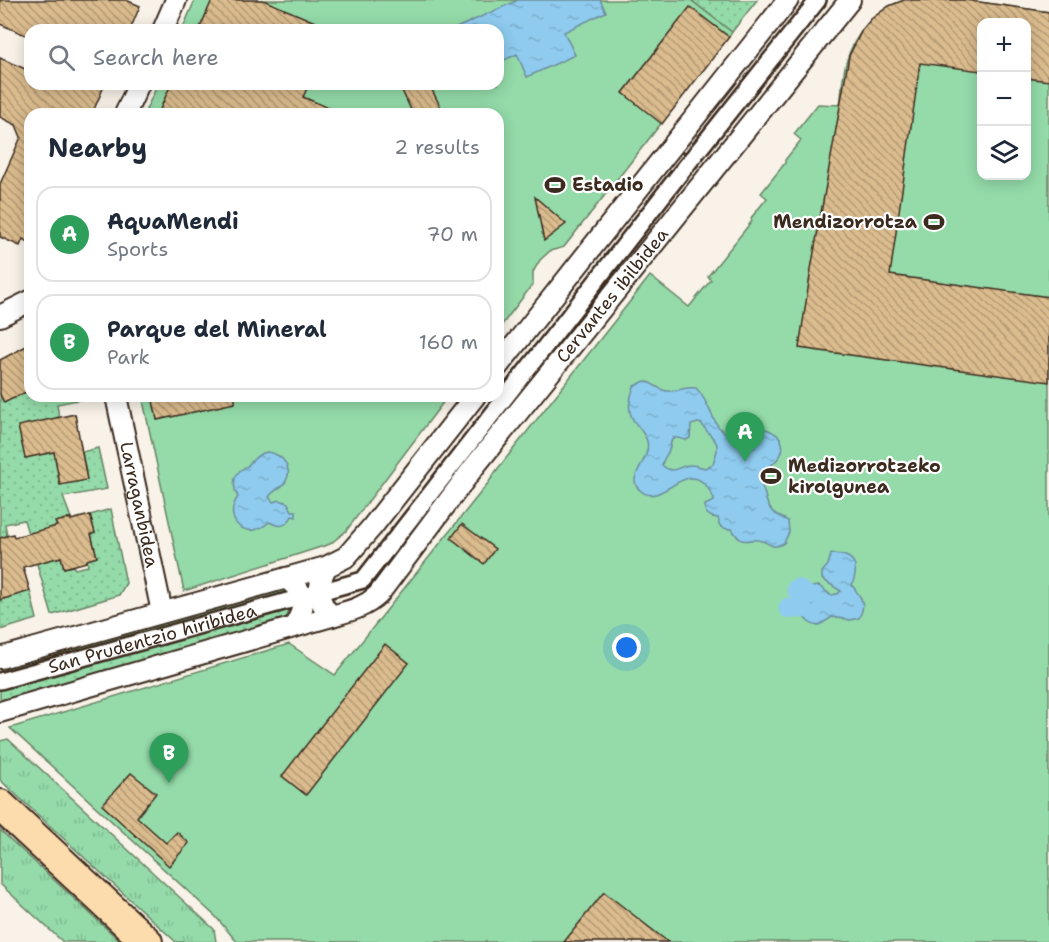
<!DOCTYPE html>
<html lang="en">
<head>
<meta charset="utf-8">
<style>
	:root { --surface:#fff; --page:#f2f2f3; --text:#1f2937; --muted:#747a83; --line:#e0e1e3; --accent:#b45309 }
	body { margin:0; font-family:"Shantell Sans",sans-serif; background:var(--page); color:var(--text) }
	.controls { position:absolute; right:18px; top:18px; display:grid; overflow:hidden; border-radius:12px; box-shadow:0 3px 15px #0003 }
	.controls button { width:54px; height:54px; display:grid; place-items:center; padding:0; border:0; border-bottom:2px solid var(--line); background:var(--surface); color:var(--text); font:30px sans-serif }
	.you { position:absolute; left:627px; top:648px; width:21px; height:21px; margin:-15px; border:4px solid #fff; border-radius:50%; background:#1a73e8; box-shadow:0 0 0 9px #1a73e833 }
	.badge { display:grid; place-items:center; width:39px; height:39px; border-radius:50%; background:var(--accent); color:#fff; font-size:20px; font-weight:700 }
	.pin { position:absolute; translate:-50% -50px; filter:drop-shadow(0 2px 3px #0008) }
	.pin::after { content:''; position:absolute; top:32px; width:21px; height:18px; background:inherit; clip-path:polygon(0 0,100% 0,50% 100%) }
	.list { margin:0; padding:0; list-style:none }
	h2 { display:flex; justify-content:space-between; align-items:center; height:78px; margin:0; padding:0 24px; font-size:26px }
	h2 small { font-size:20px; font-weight:400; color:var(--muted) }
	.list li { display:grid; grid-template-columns:39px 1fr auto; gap:18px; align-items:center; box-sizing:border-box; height:96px; margin:0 12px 12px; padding:0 12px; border:2px solid var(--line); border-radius:18px }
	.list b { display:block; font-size:22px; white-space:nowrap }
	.list p { margin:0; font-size:20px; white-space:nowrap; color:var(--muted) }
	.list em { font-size:20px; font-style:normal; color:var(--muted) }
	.icon { flex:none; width:33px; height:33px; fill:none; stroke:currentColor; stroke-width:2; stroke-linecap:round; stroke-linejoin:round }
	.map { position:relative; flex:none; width:1049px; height:942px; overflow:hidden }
	.search { position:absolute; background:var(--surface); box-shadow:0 3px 15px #0003; left:24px; top:24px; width:480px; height:66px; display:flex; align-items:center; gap:15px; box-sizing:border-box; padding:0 21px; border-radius:18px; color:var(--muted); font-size:22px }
	.panel { position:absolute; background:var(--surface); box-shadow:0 3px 15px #0003; left:24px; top:108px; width:480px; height:294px; border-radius:18px }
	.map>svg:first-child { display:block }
	.grass { fill:url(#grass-tufts); stroke:#688264; stroke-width:1.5 }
	.park { fill:#94dba9; stroke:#688264; stroke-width:1.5; fill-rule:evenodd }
	.garden { fill:url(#garden-dots); stroke:#688264; stroke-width:1.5 }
	.water { fill:url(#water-ripples); stroke:#6d8b9b; stroke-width:1.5; fill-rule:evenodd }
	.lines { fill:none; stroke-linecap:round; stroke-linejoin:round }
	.canal { stroke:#8ecbee; stroke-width:21 }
	.building { fill:url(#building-back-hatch); stroke:#3b2a1e; stroke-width:1.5 }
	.pedestrian-casing { stroke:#3b2a1e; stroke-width:20 }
	.minor-casing { stroke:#3b2a1e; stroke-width:24 }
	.primary-casing { stroke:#3b2a1e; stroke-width:34 }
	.pedestrian { stroke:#fff; stroke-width:15 }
	.minor { stroke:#fff; stroke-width:20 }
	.primary { stroke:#fcdcac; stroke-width:30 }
	.labels { text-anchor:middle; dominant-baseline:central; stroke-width:4.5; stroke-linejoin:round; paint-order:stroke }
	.poi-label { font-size:18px; font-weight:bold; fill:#3b2a1e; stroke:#fff; text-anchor:start }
	.street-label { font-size:18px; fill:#3b2a1e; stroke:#fff }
</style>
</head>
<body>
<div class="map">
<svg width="1049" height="942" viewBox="0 0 1049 942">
	<defs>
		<pattern id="grass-tufts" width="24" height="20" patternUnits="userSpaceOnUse" patternTransform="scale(1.5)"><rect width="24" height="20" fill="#94dba9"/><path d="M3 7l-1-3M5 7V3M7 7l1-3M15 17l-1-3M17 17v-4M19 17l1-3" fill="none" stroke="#80bc91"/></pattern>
		<pattern id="garden-dots" width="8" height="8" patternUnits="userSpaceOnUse" patternTransform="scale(1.5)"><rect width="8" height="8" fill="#94dba9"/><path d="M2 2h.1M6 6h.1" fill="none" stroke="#80bc91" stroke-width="1.8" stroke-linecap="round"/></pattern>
		<pattern id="water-ripples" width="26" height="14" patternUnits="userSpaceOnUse" patternTransform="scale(1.5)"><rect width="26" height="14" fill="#8ecbee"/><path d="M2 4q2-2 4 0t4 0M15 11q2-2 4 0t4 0" fill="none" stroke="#7baecc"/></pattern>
		<pattern id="building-back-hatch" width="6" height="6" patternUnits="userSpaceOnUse" patternTransform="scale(1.5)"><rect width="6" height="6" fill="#dbbc8e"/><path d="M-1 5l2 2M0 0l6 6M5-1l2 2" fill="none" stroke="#b39973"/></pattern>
	</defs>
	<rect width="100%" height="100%" fill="#f8f2e8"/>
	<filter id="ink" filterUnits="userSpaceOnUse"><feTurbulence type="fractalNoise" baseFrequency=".0167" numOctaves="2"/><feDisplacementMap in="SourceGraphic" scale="12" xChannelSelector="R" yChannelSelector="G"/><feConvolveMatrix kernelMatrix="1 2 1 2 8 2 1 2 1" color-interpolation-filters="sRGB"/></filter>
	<g filter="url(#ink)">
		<path class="grass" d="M8,739L214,929L216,942H176L0,780V741Z
			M0,830L121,942H63L0,884Z"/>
		<path class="park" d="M195,0H691L732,32L729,37L564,247L550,251L540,260L533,272V284L498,330V114H144L158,84H498V30H182Z
			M904,0H965L1049,12V942H237L216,917L10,728L289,644L335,675L489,482L496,471L650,276L689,307L711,280L708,276L752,221L751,218L767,198L761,193L762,192L785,163V160L801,140L794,134L818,104L840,105C842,92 842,77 846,63C854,34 875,10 904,0ZM982,22H1026V176H982Z
			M142,396H448L346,531L330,544L184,591Z"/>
		<path class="garden" d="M691,0H757L732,32Z
			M30,390V396H87L88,398L57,404L59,418L54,452L60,485L87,480L82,452L98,448L107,489L63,497L71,518L56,522L58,530L40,531L48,560L61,557L64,568L73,566L75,569L88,566L87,560L97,557L91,534L95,533L90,515L111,509L126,583L119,595L52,615L24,520L5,524L7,536L0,538V394Z
			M283,583L293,589L299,616L0,703V668Z
			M30,591L37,619L0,630V600Z"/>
		<path class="water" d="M518,0H600L606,12L564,32L575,55L527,77L517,54L498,63V30L454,29Z
			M645,381C653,383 659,390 667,391C678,392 683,386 696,388C711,402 712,430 730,435C734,436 740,438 744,437C757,435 758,422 774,433C778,435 781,438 782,443C787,461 762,465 762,482C761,486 764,491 765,495C768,511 774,514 788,521L789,532L784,543C770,550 773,544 762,541C746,536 744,549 732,529C728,529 721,529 719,524C719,522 719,520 718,518L712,517L706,513L705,505L714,501V499C691,447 664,510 641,491C623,477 652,461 647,441C645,435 641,430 637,425C626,413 629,401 634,386ZM698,423L702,424C706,433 719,440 717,449C717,454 714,459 713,464L705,468C701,467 695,465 690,465C679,465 674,476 662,465C663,458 667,456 669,450C671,445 670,442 673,438H678L686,440L690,438L691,425Z
			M267,452C283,454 295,469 284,484C279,490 273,490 269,497L273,502L280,500L288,503L292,511H296V517L292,516C286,528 279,527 269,522C247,543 221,520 238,497C233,488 232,476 242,469C248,465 245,469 250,463C256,457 258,454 267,452Z
			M831,554C854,554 860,564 852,585C861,598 867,603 859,618L850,620L832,617L818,626C808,624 800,616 802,605C803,599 809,592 811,587L819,586L831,595L837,594L841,591L822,579V572L828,565Z"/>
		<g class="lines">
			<path class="canal" d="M797,589L807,596
				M789,608H802"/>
		</g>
		<path class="building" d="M0,0H126L140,6L130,30H30V37L0,24Z
			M212,0H263L334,30H199Z
			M904,0H965L1049,12V81L1026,78V22H981V71L920,63L890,275L1049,297V382L799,348L811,269L849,56L862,30L871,19L889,6Z
			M690,7L729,37L662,124L623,93Z
			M0,58L30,71V84H105L92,114H30V243L23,239L20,246L0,237V184L21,137L16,125L0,117Z
			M171,84H309L303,97L343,114H158Z
			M399,84H429L444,114H413Z
			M535,197L566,224L544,241Z
			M30,344V390L4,403L0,394V360Z
			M152,396H235V403L157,420Z
			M75,414L87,480L60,485L54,452L25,458L18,426Z
			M90,515L95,533L91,534L97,557L87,560V562L64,568L61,557L23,567L30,591L0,600V538L13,534L14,537L57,526L55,522L71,518V520Z
			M462,524L495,549L484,564L451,538Z
			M385,644L409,663L306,795L282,776Z
			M131,773L156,793L137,817L166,843L177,832L189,843L169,866L102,805Z
			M604,892L668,942H564Z"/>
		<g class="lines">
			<g class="pedestrian-casing">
				<g id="pedestrian">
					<path id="s1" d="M0,681L363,580L682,171L818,0"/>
				</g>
			</g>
			<g class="minor-casing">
				<g id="minor">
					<path d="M163,30L176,0"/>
					<path d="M125,114L139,84"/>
					<path d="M0,316L30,301"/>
					<path d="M498,366L788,0"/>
					<path id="s2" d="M116,396L162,612"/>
					<path d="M326,567C318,585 315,601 332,616"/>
					<path d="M286,578C307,593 307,605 294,627"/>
					<path d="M0,658L326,567L346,557L372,527L475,396"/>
					<path id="s3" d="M0,712L332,616C349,611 364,608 378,595L474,467L850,0"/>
				</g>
			</g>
			<g class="primary-casing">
				<path id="primary" d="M0,805L147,942"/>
			</g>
			<use href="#pedestrian" class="pedestrian"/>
			<use href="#minor" class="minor"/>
			<use href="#primary" class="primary"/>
		</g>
	</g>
	<defs>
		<g id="stadium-bare" transform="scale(1.62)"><path d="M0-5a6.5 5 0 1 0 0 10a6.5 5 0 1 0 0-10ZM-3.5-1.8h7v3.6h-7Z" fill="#3b2a1e" stroke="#fff" stroke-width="2.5" paint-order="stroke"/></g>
	</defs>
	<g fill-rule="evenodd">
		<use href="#stadium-bare" x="555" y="185"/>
		<use href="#stadium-bare" x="934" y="222"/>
		<use href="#stadium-bare" x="771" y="476"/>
	</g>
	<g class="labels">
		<g class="poi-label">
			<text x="572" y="185">Estadio</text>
			<text x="917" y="222" text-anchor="end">Mendizorrotza</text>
			<text x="788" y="466">Medizorrotzeko<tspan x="788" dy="21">kirolgunea</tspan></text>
		</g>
		<g class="street-label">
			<text stroke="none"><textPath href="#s3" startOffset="777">Cervantes ibilbidea</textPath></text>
			<text stroke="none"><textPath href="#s2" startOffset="111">Larraganbidea</textPath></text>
			<text stroke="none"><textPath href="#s1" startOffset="158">San Prudentzio hiribidea</textPath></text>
		</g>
	</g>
</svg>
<div class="controls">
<button>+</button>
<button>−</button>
<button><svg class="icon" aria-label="layers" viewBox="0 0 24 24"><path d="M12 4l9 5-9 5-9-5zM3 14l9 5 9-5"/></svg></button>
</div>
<div class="you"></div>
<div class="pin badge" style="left:745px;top:462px;background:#2e9e5b">A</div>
<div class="pin badge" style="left:169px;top:783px;background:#2e9e5b">B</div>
<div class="search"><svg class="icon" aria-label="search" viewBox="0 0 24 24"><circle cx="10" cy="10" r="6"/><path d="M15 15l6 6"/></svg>Search here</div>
<section class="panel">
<h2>Nearby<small>2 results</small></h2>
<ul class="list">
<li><span class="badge" style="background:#2e9e5b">A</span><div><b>AquaMendi</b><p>Sports</p></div><em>70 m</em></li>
<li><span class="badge" style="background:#2e9e5b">B</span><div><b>Parque del Mineral</b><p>Park</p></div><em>160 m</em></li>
</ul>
</section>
</div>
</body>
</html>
